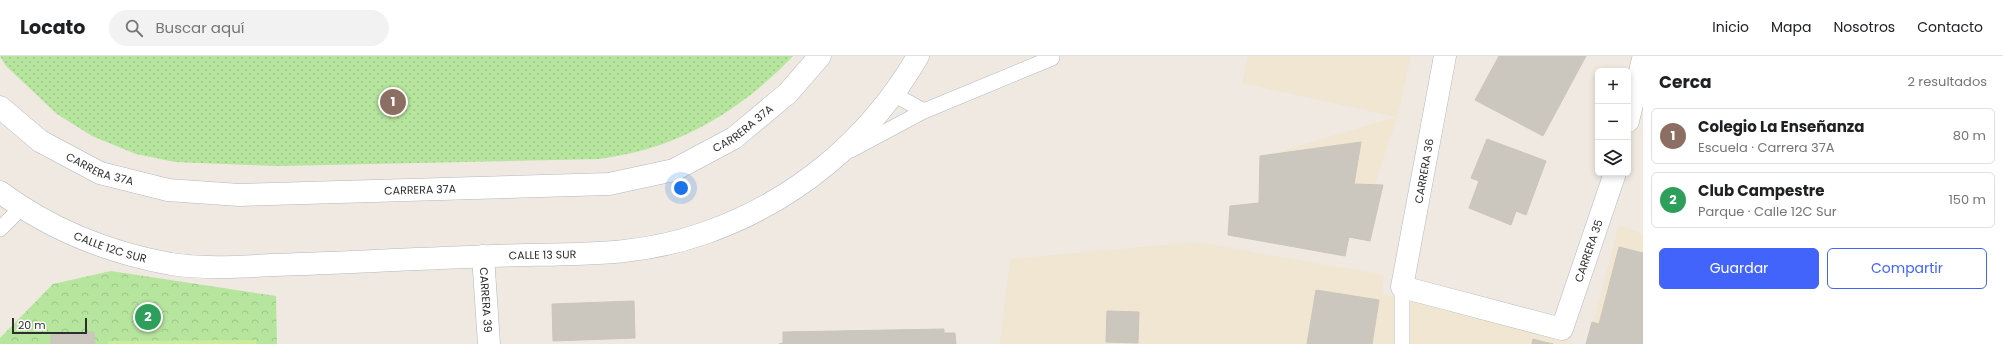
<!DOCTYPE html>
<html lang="es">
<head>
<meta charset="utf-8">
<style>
	:root { --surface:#fff; --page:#f2f2f2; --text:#202124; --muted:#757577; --line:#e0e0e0; --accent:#4264fb }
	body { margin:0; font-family:Poppins,sans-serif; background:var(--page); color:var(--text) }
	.controls { position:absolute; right:12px; top:12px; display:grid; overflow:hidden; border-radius:6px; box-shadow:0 2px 6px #0003 }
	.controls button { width:36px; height:36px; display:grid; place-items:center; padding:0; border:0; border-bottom:1px solid var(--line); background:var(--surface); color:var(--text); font:20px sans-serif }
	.scale { position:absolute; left:12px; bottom:10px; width:75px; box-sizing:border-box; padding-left:4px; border:2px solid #2e2e2e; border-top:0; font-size:11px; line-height:14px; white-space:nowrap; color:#2e2e2e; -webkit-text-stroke:3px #fff; paint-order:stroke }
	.you { position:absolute; left:681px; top:132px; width:14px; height:14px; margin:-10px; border:3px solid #fff; border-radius:50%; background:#1a73e8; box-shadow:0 0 0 6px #1a73e833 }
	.badge { display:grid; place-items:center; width:26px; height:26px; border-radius:50%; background:var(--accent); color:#fff; font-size:13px; font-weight:700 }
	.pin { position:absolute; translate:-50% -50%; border:2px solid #fff; box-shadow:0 1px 4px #0006 }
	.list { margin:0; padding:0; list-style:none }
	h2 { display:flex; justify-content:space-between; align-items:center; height:52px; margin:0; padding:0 16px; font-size:17px }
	h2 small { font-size:13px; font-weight:400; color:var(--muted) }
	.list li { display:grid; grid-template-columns:26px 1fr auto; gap:12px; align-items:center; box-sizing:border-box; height:56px; margin:0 8px 8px; padding:0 8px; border:1px solid var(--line); border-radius:6px }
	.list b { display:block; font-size:15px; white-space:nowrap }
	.list p { margin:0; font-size:13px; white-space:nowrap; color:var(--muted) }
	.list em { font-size:13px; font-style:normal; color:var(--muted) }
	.actions { display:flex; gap:8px; padding:12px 16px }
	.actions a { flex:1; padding:9px 0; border:1px solid var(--accent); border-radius:6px; text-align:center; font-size:14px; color:var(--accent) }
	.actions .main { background:var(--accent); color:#fff }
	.icon { flex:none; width:22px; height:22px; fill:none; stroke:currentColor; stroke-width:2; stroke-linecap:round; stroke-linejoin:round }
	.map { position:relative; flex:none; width:1643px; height:288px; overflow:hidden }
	header { display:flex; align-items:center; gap:24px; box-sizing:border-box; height:56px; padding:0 20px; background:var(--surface); border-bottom:1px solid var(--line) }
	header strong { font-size:19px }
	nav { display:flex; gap:22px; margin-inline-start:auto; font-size:14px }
	.search { width:280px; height:36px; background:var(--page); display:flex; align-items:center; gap:10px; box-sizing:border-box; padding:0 14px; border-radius:22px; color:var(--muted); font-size:15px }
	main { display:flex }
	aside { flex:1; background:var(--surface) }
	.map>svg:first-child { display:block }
	.education { fill:#f0e6d1 }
	.grass { fill:url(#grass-dots) }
	.park { fill:url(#park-crowns) }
	.pitch { fill:#c9ec9a }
	.building { fill:#cbc7bf; stroke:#cbc5ba }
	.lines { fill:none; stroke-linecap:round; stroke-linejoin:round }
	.service-casing { stroke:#b4b7c1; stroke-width:16 }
	.minor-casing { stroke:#b4b7c1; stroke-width:23 }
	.tertiary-casing { stroke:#b4b7c1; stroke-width:23 }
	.service { stroke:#fff; stroke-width:15 }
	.minor { stroke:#fff; stroke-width:22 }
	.tertiary { stroke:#fff; stroke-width:22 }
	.labels { text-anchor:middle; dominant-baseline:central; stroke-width:3; stroke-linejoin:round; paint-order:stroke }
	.street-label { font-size:11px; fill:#2e2e2e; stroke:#fff }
</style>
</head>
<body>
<header>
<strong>Locato</strong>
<div class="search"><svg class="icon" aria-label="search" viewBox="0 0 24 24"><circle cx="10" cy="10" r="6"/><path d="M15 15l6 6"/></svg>Buscar aquí</div>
<nav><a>Inicio</a><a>Mapa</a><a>Nosotros</a><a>Contacto</a></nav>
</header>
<main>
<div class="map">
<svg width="1643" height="288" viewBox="0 0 1643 288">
	<defs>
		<pattern id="grass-dots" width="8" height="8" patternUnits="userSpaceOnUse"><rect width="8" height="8" fill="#b6e59e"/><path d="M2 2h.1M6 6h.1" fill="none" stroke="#9dc588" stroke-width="1.8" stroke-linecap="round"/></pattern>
		<pattern id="park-crowns" width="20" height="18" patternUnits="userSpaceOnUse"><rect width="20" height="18" fill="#b6e59e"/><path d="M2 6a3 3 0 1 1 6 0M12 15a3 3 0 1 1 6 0" fill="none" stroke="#9dc588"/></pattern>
	</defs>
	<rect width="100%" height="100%" fill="#efe9e1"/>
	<path class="education" d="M1248,0H1411L1397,62L1370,142L1278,96L1396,61L1242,27Z
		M1619,169L1643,178V288H1588Z
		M1197,186L1384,219L1382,238L1577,288H1000L1010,203Z"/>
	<path class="grass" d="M0,0H793C752,43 704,76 647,93C631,98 615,100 599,103L278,110L175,106L136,98L92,80L57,58L6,10Z"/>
	<path class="park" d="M111,215L276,240L277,288H0V282L53,228Z"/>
	<path class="pitch" d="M256,284V288H108V285Z"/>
	<path class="building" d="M1499,0H1586L1543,80L1475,44Z
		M1487,83L1546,105L1526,159L1516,155L1511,169L1469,152L1479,125L1471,122Z
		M1361,86L1354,128L1383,129L1370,185L1349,181L1345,200L1228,179L1230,150L1259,147L1260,100Z
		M1619,191L1643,197V288H1586L1592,266L1599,268Z
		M1316,234L1379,244L1372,288H1307Z
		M634,245L635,282L553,285L552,248Z
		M1107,255L1139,256L1138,287L1106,286Z
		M944,273V277H955L956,288H779L783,287V276Z
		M94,276L95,288H51V279Z
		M1533,283L1544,286L1553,288H1532Z"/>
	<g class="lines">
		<g class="service-casing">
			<path id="service" d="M893,38L924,55
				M851,94L924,55L1052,2
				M0,173L22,151
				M1402,288V231"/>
		</g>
		<g class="minor-casing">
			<g id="minor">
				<path id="s1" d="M1445,0L1402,231L1562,273L1615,117"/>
				<path d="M1628,65L1643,3"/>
				<path id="s2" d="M483,200L489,288"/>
			</g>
		</g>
		<g class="tertiary-casing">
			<g id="tertiary">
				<path id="s3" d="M0,51L40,85L100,117L168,134L239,139L609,128L674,114L734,82L788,37L820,0"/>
				<path id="s4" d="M0,136C50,173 110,197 171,208C204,213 239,211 272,209C313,208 353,206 394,204C438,202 481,200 525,199C590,198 642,199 705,177C796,145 870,83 918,0"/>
			</g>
		</g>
		<use href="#service" class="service"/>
		<use href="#minor" class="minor"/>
		<use href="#tertiary" class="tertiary"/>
	</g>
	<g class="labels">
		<g class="street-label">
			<text stroke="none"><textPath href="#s3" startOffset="779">CARRERA 37A</textPath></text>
			<text stroke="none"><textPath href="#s3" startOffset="119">CARRERA 37A</textPath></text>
			<text transform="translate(1424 115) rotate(-80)">CARRERA 36</text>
			<text stroke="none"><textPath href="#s3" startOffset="443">CARRERA 37A</textPath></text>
			<text stroke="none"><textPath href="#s4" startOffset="124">CALLE 12C SUR</textPath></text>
			<text stroke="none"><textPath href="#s1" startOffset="483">CARRERA 35</textPath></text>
			<text stroke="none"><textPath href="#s4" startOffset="559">CALLE 13 SUR</textPath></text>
			<text stroke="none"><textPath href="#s2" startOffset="44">CARRERA 39</textPath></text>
		</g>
	</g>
</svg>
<div class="controls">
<button>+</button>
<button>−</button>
<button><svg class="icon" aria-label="layers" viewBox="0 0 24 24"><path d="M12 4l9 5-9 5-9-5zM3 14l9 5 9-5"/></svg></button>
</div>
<div class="scale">20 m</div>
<div class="you"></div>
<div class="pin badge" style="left:393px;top:46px;background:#8d6e63">1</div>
<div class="pin badge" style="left:148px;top:261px;background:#2e9e5b">2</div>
</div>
<aside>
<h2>Cerca<small>2 resultados</small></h2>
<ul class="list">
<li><span class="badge" style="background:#8d6e63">1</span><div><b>Colegio La Enseñanza</b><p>Escuela · Carrera 37A</p></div><em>80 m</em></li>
<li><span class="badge" style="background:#2e9e5b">2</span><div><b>Club Campestre</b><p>Parque · Calle 12C Sur</p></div><em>150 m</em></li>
</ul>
<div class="actions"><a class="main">Guardar</a><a>Compartir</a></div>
</aside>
</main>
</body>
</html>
